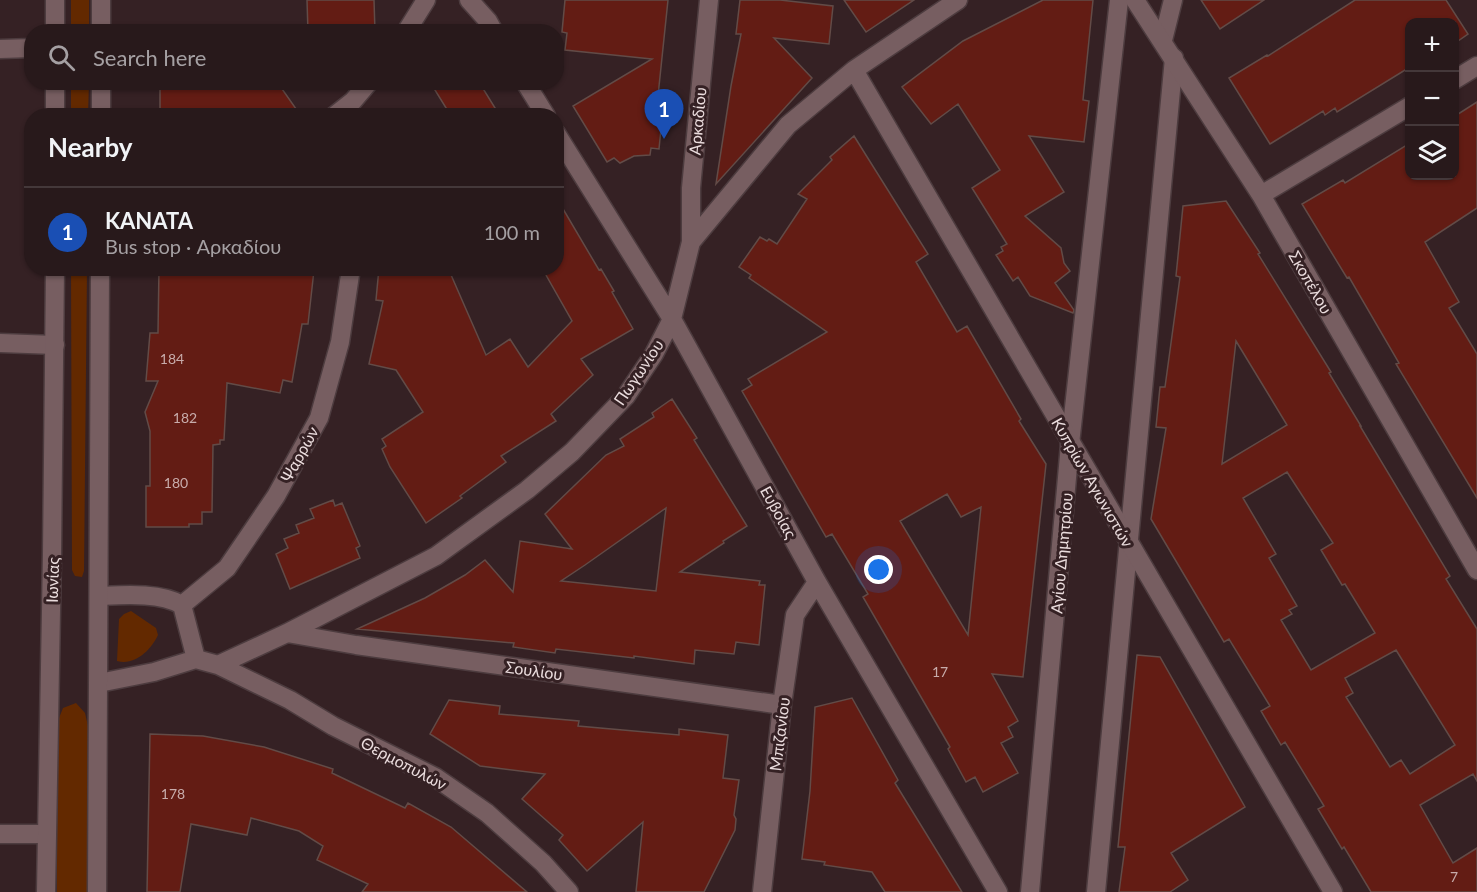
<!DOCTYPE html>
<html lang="en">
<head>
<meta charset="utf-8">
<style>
	:root { --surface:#28191b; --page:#342628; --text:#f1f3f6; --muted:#a5a0a3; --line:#44383a; --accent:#c4bd3e }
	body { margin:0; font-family:Lato,sans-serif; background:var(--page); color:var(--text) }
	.controls { position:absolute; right:18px; top:18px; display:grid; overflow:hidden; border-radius:12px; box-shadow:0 2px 4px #0004 }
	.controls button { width:54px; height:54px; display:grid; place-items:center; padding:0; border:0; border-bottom:2px solid var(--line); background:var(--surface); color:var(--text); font:30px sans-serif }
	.you { position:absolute; left:879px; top:570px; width:21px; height:21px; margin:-15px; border:4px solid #fff; border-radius:50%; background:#1a73e8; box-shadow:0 0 0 9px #1a73e833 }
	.badge { display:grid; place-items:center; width:39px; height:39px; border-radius:50%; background:var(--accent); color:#fff; font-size:20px; font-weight:700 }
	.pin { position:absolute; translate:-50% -50px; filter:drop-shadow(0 2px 3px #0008) }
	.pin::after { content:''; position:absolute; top:32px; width:21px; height:18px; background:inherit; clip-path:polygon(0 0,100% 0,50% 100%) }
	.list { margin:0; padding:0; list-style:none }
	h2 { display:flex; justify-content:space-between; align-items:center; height:78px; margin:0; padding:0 24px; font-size:26px }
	h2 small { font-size:20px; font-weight:400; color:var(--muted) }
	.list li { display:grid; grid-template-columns:39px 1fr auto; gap:18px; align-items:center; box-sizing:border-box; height:90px; padding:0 24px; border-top:2px solid var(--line) }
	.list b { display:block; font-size:22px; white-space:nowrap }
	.list p { margin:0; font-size:20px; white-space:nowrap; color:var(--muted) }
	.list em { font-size:20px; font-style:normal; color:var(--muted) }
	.icon { flex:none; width:33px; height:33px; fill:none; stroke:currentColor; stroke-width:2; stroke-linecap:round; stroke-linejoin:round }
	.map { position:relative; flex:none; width:1477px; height:892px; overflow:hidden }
	.search { position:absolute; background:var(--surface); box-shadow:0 2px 4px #0004; left:24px; top:24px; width:540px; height:66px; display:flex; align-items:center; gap:15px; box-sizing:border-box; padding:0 21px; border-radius:24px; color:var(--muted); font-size:22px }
	.panel { position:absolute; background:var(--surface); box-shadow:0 2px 4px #0004; left:24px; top:108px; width:540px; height:168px; border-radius:24px }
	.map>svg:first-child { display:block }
	.green { fill:#632900 }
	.building { fill:#631c14; stroke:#624b47; stroke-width:1.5; fill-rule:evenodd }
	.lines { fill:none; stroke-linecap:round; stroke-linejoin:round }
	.pedestrian-casing { stroke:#4d3c3f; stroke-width:21 }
	.minor-casing { stroke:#4d3c3f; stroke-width:21 }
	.tertiary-casing { stroke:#4d3c3f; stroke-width:21 }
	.pedestrian { stroke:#775e61; stroke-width:18 }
	.minor { stroke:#775e61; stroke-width:18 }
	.tertiary { stroke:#775e61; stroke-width:18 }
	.labels { text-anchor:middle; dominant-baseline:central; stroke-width:6; stroke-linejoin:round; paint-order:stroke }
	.number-label { font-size:14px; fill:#c8acab }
	.street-label { font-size:16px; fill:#eadcdd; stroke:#352124 }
</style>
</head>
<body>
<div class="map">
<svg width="1477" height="892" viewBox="0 0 1477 892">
	<rect width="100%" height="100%" fill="#352124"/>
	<path class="green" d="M71,0H89V31H71Z
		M71,83H89L88,115H71Z
		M71,269H87L84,571L82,577L75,576L72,570Z
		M131,611L156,628L158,635C151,650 135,666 117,661L119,619L124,614Z
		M76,703L85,713L88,726L87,892H57V723L63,708Z"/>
	<path class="building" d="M307,0H374L375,32H308Z
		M565,0H668L658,96L664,97L659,149L651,148L650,155L634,156L620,163L614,158L607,162L573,106L652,59L565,50L567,33L562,32Z
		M740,0H780L833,6L829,44L774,38L812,78L716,184L731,86L741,34H736Z
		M844,0H914L866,32Z
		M1043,0H1093L1083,100L1089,101L1084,142L1029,136L1064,192L1025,216L1061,248L1064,263L1070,271L1055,283L1074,310L1073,313L1030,296L1018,277L1013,281L996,255L1003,251L1001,247L1007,244L972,188L1000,170L958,104L931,124L902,87L963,41Z
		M1201,0H1264L1220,29Z
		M1355,0H1446L1468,34L1455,43V22H1410V67L1337,112L1335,108L1325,115L1323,111L1270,144L1229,78L1267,55L1268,56Z
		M160,82L280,86L301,116H160Z
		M430,82H479L500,116H451Z
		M1477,102V208L1425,242L1459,302L1449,308L1477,354V498L1396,364L1399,363L1349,277L1347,278L1302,204L1343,180L1345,183L1410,143V176H1455V116Z
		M854,136L928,254L916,262L957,332L967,326L1021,419L1019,421L1046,464L1023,677L992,674L1018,721L1008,727L1013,737L1001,743L1018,773L983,792L975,777L966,782L948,749L950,747L863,597L868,594L832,534L826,537L742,391L752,385L748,379L827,332L749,278L751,275L739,267L760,237L767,241L769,239L777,244L807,199L798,194L832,160L830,157ZM947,494L961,517L981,507L968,635L900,521Z
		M556,197L599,270L601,269L614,291L612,292L633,329L581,359L593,375L551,414L556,421L501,456L506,462L460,496L462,498L426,523L390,467L382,449L386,446L382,439L423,412L396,370L369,364L383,301L376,300L379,268H448L486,355L510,339L528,367L572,321L542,268H556Z
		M1226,201L1260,253L1258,254L1331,372L1329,373L1361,426H1360L1450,576L1446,579L1477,629V781L1473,774L1420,805L1453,863L1477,848V892H1371L1344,847L1342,849L1318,809L1324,806L1285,742L1281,745L1261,711L1270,706L1229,639L1224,642L1151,519L1166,428L1156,427L1160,387H1165L1180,277L1176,276L1183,206ZM1236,341L1287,425L1222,464ZM1287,472L1333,543L1321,550L1342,585L1345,584L1375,633L1311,670L1281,620L1292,614L1289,610L1297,606L1269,558L1276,554L1243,498ZM1396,650L1455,745L1410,774L1401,760L1390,767L1346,697L1353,693L1345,678Z
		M159,268L314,270L308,324H302L292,382L283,380L280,393L227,383L224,440H220V444L213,445L212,512H202V524H189V527H146V486H150V431L145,412L158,381H146L150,333H158Z
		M672,399L697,438L694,440L747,526L723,541L724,543L680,572L760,581L759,585H765L759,645L736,642L734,654L695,650L694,664L634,656V658L556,649L555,653L513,647L514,643L357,629L425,598L465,575L485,560L513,592L520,541L572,549L545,514L606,455L624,446L620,439L654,417L652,413ZM666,508L656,591L561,581L585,565Z
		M333,500L335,506L342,503L360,546L356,548L360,558L290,589L276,554L288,548L284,539L299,533L296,525L314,518L310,509Z
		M1137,655L1160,657L1245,807L1171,853L1188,880L1170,892H1119L1125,847H1118Z
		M852,698L898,780L895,783L962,892H885L872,872L824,865L825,862L802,859L810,791L815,707Z
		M449,700L500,706L499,714L579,721L578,726L679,735V729L728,735L723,778L739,780L734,815L736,819L735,830L704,892H636L643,822L587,871L559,840L563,835L522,799L545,774L480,766L430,734Z
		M150,734L203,736L264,747L333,769L332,773L405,808L408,803L451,827L527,892H362L368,884L317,860L323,846L299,831L251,818L247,835L191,824L180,892H147Z"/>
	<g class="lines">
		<g class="pedestrian-casing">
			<path id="pedestrian" d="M1163,40L1173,0
				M1070,444L1119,0
				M1096,892L1174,58"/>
		</g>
		<g class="minor-casing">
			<path id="minor" d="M469,0L488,21L494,32
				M1135,0L1261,195L1477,570
				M406,32L426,0
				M0,49L32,48
				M854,70L1333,892
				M1454,80L1477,66
				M525,82L546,116
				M334,116L353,101L369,82
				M556,133L672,319L817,582L998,892
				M1261,195L1410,106
				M691,242V188L709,0
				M0,343L55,345
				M182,605L227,568L276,496L319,418L340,342L351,268
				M287,633L356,645L782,705
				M196,659L218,665L287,633L436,556L527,490L572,452L626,396L654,354L672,319L691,242L788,125L854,70L958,0
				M218,665L290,700L333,726L435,777L487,813L543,863L569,892
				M99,683L154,672L196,659L182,605C160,592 123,595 99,596
				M0,834H45
				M762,892L782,705L795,615L817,582
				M1030,892L1070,444"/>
		</g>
		<g class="tertiary-casing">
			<path id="tertiary" d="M55,32V0
				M101,32V0
				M55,116V82
				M101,116V82
				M46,892L52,554L55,268
				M97,892L100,268"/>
		</g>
		<use href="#pedestrian" class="pedestrian"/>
		<use href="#minor" class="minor"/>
		<use href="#tertiary" class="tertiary"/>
	</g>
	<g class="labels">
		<g class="number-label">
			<text x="172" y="358">184</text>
			<text x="185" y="417">182</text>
			<text x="176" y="482">180</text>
			<text x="940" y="671">17</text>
			<text x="173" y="793">178</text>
			<text x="1454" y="876">7</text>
		</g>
		<g class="street-label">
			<text transform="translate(697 121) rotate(-85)">Αρκαδίου</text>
			<text transform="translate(1311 282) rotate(60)">Σκοπέλου</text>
			<text transform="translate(638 372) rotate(-56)">Πωγωνίου</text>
			<text transform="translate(299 454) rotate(-61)">Ψαρρών</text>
			<text transform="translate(1093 482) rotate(60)">Κυπρίων Αγωνιστών</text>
			<text transform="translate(779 512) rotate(61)">Ευβοίας</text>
			<text transform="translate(1061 553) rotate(-85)">Αγίου Δημητρίου</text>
			<text transform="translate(52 580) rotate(-88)">Ιωνίας</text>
			<text transform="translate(534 670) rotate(8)">Σουλίου</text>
			<text transform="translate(779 734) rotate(-83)">Μπιζανίου</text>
			<text transform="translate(404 763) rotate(28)">Θερμοπυλών</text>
		</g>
	</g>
</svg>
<div class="controls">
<button>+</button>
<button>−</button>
<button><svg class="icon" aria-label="layers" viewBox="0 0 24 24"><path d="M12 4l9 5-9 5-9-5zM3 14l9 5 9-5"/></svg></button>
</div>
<div class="you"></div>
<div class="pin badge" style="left:664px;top:139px;background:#1a4fb4">1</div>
<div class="search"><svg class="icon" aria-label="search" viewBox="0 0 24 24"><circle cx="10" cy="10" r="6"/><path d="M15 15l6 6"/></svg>Search here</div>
<section class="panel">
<h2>Nearby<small></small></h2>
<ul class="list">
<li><span class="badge" style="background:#1a4fb4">1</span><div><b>ΚΑΝΑΤΑ</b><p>Bus stop · Αρκαδίου</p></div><em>100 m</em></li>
</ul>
</section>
</div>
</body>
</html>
